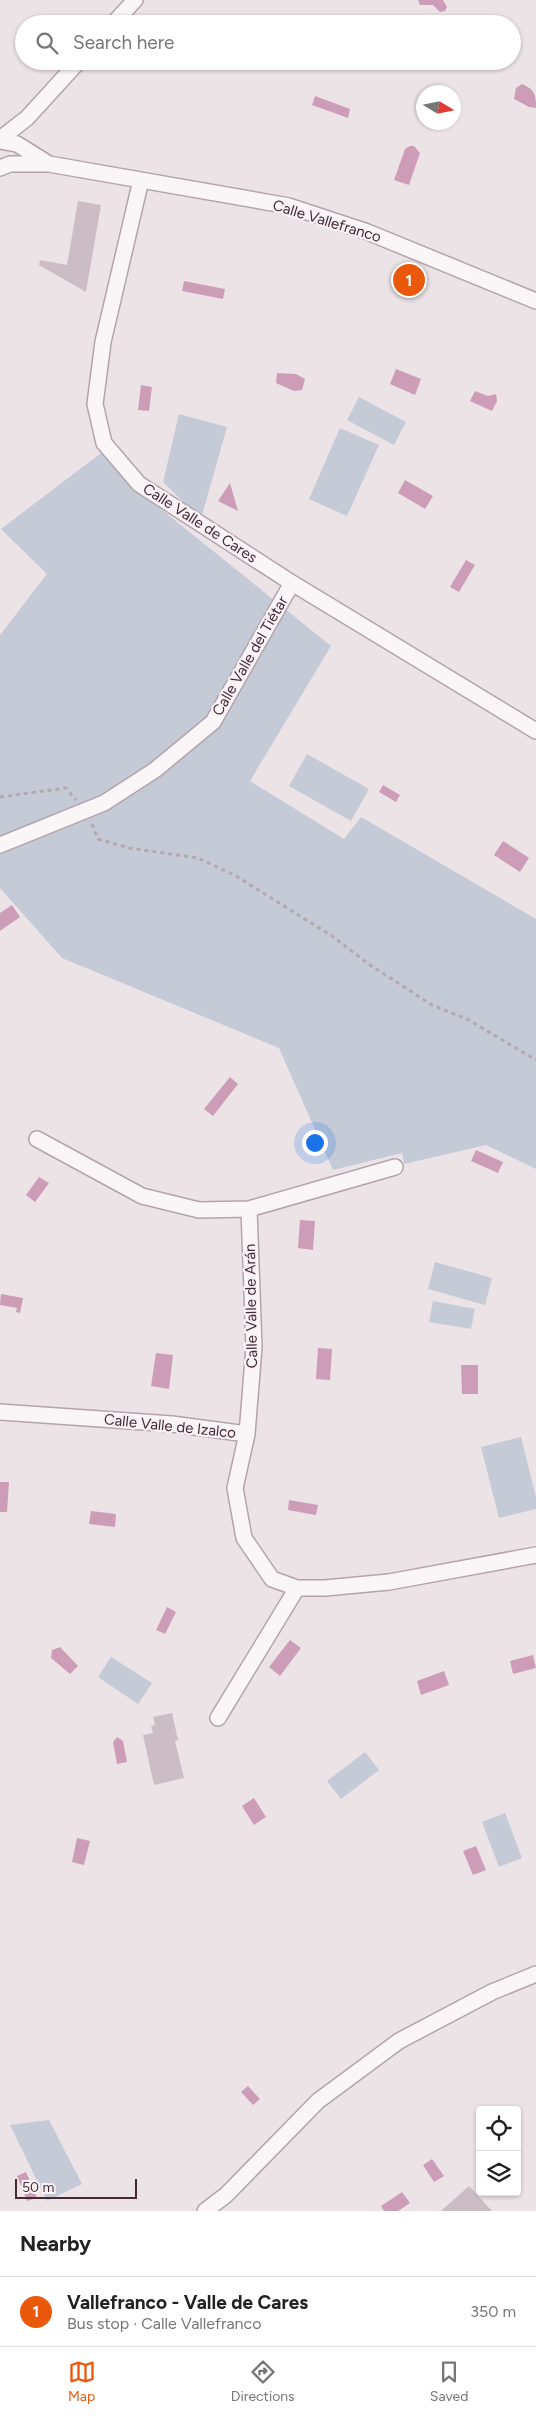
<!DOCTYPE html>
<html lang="en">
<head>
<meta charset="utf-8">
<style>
	:root { --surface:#fff; --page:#f2f2f2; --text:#222; --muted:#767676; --line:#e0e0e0; --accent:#ea580c }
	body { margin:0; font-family:Figtree,sans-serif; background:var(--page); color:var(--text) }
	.controls { position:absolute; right:15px; bottom:15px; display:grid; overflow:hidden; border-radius:5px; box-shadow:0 1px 4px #0004 }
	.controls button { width:45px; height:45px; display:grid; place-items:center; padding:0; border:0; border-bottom:1px solid var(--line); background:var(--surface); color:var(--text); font:25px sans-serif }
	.compass { position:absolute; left:416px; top:85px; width:45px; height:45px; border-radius:50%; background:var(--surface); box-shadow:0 1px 4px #0004; rotate:100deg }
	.scale { position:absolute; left:15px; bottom:12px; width:122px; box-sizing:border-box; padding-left:5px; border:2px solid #452a36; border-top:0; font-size:14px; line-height:18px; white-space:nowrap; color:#452a36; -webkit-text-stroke:4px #f9f3f6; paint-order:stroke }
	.you { position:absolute; left:314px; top:1142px; width:18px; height:18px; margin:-12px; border:4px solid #fff; border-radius:50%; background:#1a73e8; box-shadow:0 0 0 8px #1a73e833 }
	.badge { display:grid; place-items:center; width:32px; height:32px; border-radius:50%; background:var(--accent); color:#fff; font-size:16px; font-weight:700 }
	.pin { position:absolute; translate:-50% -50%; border:2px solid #fff; box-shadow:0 1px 5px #0006 }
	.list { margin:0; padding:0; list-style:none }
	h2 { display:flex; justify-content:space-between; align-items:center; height:65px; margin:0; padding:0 20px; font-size:21px }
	h2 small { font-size:16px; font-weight:400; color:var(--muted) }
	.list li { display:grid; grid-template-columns:32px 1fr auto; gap:15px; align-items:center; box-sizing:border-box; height:70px; padding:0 20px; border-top:1px solid var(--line) }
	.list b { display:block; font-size:19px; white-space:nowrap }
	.list p { margin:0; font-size:16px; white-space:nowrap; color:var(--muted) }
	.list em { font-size:16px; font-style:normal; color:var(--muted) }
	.icon { flex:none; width:28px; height:28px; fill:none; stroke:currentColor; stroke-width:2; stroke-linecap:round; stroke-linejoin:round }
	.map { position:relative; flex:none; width:536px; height:2211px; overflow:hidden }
	.search { position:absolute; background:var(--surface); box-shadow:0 1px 4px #0004; left:15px; right:15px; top:15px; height:55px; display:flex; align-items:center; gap:12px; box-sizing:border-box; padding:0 18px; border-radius:28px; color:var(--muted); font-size:19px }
	.sheet { height:135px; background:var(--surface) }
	nav { display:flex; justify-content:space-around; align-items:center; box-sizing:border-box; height:70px; border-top:1px solid var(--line); background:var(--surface); font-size:14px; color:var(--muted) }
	nav a { display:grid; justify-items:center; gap:2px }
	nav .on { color:var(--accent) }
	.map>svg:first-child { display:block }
	.green { fill:#c4cad6 }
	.water { fill:#cd9db8 }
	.building { fill:#ccbdc4 }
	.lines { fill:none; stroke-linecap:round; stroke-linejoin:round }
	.minor-casing { stroke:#b3a4ab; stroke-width:18 }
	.path { stroke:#b5a8ae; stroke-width:3; stroke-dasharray:4 4; stroke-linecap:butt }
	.minor { stroke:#faf6f8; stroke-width:15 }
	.labels { text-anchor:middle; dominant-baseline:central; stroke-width:4.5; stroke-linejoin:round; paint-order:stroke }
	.street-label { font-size:15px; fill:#452a36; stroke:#f9f3f6 }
</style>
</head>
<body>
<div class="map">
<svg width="536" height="2211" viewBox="0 0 536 2211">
	<rect width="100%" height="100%" fill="#ece3e7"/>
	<path class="green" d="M359,397L406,422L394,445L347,420Z
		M179,414L227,427L201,519L163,482Z
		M340,428L379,445L347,516L309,499Z
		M105,450L141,493L331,646L250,781L344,839L361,817L536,919V1169L486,1145L404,1164L402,1153L333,1170L279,1048L62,958L0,888V635L47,574L1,529Z
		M307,754L369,789L351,821L289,786Z
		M435,1262L492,1278L485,1305L428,1289Z
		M433,1301L475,1309L471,1329L429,1322Z
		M521,1437L536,1497V1509L499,1518L481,1447Z
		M111,1657L152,1683L138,1704L98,1677Z
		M365,1752L379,1770L341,1799L327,1781Z
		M505,1813L522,1858L499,1867L482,1822Z
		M49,2120L82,2184L47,2201L10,2125Z"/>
	<path class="water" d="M418,0H443L447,7L445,11L440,12L433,5H420Z
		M522,84C535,90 536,94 536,108L529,107L514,99L516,88Z
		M315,96L350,109L348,118L312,105Z
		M410,146H414L420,153L409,185L394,180L405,149Z
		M184,281L225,289L223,299L182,291Z
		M396,369L421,379L415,395L390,384Z
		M277,373L296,374L305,379L302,390L294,391L276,383Z
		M141,385L152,387L149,411L138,410Z
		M475,391L488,396L496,394L497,401L492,411L470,401Z
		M405,480L433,496L425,509L398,493Z
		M230,483L238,511L218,501Z
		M466,560L475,565L459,592L450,587Z
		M383,785L400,795L396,802L379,792Z
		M503,841L529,858L520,872L494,855Z
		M12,905L20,917L0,931V913Z
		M230,1077L238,1084L213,1116L204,1109Z
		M476,1150L503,1162L498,1173L471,1161Z
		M39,1177L49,1183L35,1202L26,1195Z
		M300,1220L315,1221L313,1250L298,1248Z
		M1,1294L23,1298L20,1313L16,1312L17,1308L0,1305Z
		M318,1348L332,1349L330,1380L316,1379Z
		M156,1353L173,1355L169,1389L151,1386Z
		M461,1365H478V1394H462Z
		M0,1482H9L7,1512H0Z
		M289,1500L318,1505L316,1515L288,1510Z
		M91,1511L116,1514L115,1527L89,1524Z
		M167,1607L176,1612L165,1634L156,1630Z
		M290,1640L301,1648L280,1676L269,1667Z
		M60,1647L78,1666L70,1674L51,1658L52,1650Z
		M533,1655L536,1668L513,1674L510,1661Z
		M444,1671L449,1685L421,1695L417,1681Z
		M117,1737L123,1741L127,1762L117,1764L113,1742Z
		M254,1798L266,1817L254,1825L242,1806Z
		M77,1838L90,1841L84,1865L72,1862Z
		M476,1846L486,1870L473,1875L463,1851Z
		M248,2086L260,2099L253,2105L241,2092Z
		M432,2159L444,2176L434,2182L423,2165Z
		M26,2172L37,2198L27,2201L17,2176Z
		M402,2192L410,2203L398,2211H384L381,2206Z"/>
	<path class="building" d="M78,201L101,205L86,292L39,265L40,260L67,265Z
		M172,1713L178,1740L175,1741L184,1778L154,1785L143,1735L153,1733L151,1726L155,1725L153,1717Z
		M469,2186L492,2211H441Z"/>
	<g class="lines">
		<g class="minor-casing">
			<path id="minor" d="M113,24L135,0
				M0,139L27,118L79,61
				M0,141L17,144L49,164
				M0,168L10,164H49L289,206L365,231L536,301
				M141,180L103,342L95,404L104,443L139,484L292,583L536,731
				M0,845L104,803L155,770L213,722L292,583
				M37,1139L142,1196L199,1210L249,1209L254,1347L247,1434
				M249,1209L395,1167
				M0,1412L172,1424L247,1434L235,1488L244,1538L272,1579L297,1588H325L389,1582L536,1555
				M218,1718L297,1588
				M205,2211L226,2195L318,2101L399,2041L492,1992L536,1974"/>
		</g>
		<path class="path" d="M0,797L66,788L76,800
			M92,824L98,839L129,848L198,858L236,876L332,936L370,965L432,1005L467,1019L536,1060"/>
		<use href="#minor" class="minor"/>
	</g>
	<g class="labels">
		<g class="street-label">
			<text transform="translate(327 221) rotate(17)">Calle Vallefranco</text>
			<text transform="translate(200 523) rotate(33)">Calle Valle de Cares</text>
			<text transform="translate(250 656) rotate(-60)">Calle Valle del Tiétar</text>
			<text transform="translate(251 1306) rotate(-91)">Calle Valle de Arán</text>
			<text transform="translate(170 1426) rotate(6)">Calle Valle de Izalco</text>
		</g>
	</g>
</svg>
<div class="controls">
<button><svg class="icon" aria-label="locate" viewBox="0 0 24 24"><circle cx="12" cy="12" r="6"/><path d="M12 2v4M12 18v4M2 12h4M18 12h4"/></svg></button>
<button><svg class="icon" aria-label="layers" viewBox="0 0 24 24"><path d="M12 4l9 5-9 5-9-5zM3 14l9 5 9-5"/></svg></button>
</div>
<svg class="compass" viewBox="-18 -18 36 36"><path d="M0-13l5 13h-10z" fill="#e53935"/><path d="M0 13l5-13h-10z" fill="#767676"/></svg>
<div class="scale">50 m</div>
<div class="you"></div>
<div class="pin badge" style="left:409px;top:280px">1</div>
<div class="search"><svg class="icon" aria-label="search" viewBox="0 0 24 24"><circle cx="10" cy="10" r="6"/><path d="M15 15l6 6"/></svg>Search here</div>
</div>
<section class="sheet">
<h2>Nearby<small></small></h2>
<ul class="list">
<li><span class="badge">1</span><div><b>Vallefranco - Valle de Cares</b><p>Bus stop · Calle Vallefranco</p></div><em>350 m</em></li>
</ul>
</section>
<nav>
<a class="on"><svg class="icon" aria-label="map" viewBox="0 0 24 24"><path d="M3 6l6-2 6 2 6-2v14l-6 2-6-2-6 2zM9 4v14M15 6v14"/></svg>Map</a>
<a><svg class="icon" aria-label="directions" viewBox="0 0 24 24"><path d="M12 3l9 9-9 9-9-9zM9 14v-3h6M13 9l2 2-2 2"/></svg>Directions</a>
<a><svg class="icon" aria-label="saved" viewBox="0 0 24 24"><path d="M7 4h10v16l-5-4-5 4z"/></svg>Saved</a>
</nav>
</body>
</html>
